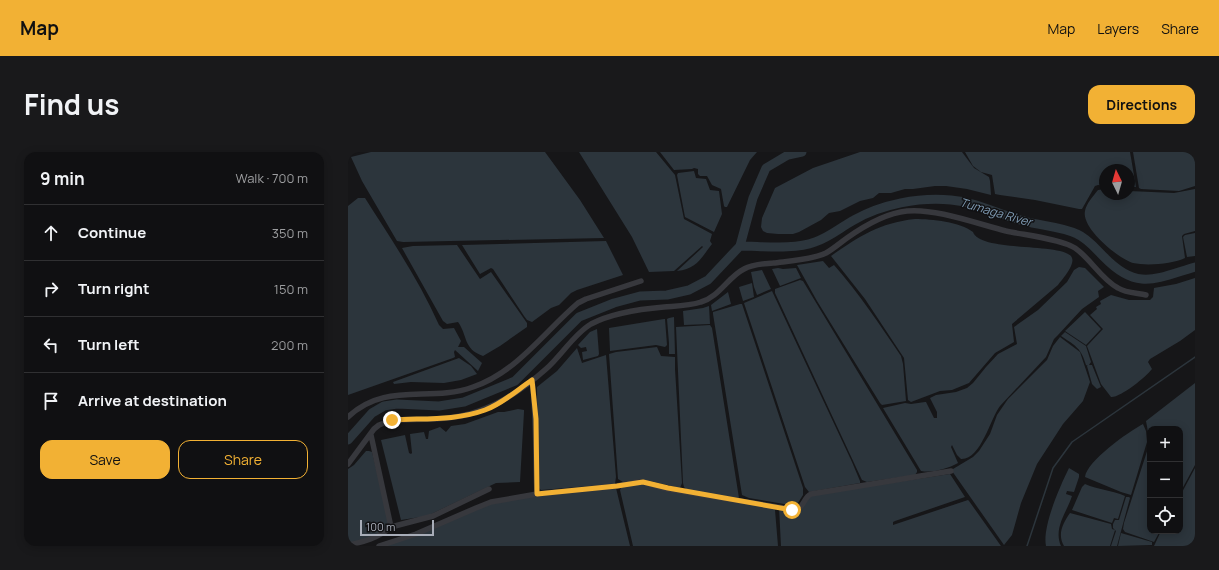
<!DOCTYPE html>
<html lang="en">
<head>
<meta charset="utf-8">
<style>
	:root { --surface:#101012; --page:#19191b; --text:#f1f3f6; --muted:#9c9d9f; --line:#303032; --accent:#f2b134 }
	body { margin:0; font-family:Manrope,sans-serif; background:var(--page); color:var(--text) }
	.controls { position:absolute; right:12px; bottom:12px; display:grid; overflow:hidden; border-radius:8px; box-shadow:0 2px 10px #0003 }
	.controls button { width:36px; height:36px; display:grid; place-items:center; padding:0; border:0; border-bottom:1px solid var(--line); background:var(--surface); color:var(--text); font:20px sans-serif }
	.compass { position:absolute; left:751px; top:12px; width:36px; height:36px; border-radius:50%; background:var(--surface); box-shadow:0 2px 10px #0003; rotate:355deg }
	.scale { position:absolute; left:12px; bottom:10px; width:74px; box-sizing:border-box; padding-left:4px; border:2px solid #a8adb8; border-top:0; font-size:11px; line-height:14px; white-space:nowrap; color:#a8adb8; -webkit-text-stroke:3px #111113; paint-order:stroke }
	.stop { position:absolute; width:12px; height:12px; margin:-9px; border:3px solid #f2b134; border-radius:50%; background:#fff }
	.stop.end { background:#f2b134; border-color:#fff; box-shadow:0 1px 4px #0008 }
	.list { margin:0; padding:0; list-style:none }
	h2 { display:flex; justify-content:space-between; align-items:center; height:52px; margin:0; padding:0 16px; font-size:17px }
	h2 small { font-size:13px; font-weight:400; color:var(--muted) }
	.list li { display:grid; grid-template-columns:26px 1fr auto; gap:12px; align-items:center; box-sizing:border-box; height:56px; padding:0 16px; border-top:1px solid var(--line) }
	.list b { display:block; font-size:15px; white-space:nowrap }
	.list em { font-size:13px; font-style:normal; color:var(--muted) }
	.actions { display:flex; gap:8px; padding:12px 16px }
	.actions a { flex:1; padding:9px 0; border:1px solid var(--accent); border-radius:12px; text-align:center; font-size:14px; color:var(--accent) }
	.actions .main { background:var(--accent); color:#111 }
	.icon { flex:none; width:22px; height:22px; fill:none; stroke:currentColor; stroke-width:2; stroke-linecap:round; stroke-linejoin:round }
	.map { position:relative; flex:none; width:847px; height:394px; overflow:hidden; border-radius:12px }
	header { display:flex; align-items:center; gap:24px; box-sizing:border-box; height:56px; padding:0 20px; background:var(--accent); color:#111 }
	header strong { font-size:19px }
	nav { display:flex; gap:22px; margin-inline-start:auto; font-size:14px }
	.intro { display:flex; align-items:center; justify-content:space-between; box-sizing:border-box; height:96px; padding:0 24px }
	h1 { margin:0; font-size:28px }
	.button { padding:10px 18px; border-radius:12px; background:var(--accent); color:#111; font-size:14px; font-weight:700 }
	main { display:flex; gap:24px; padding:0 24px }
	aside { flex:1; background:var(--surface); border-radius:12px; box-shadow:0 2px 10px #0003 }
	.map>svg:first-child { display:block }
	.water { fill:#2c353c }
	.lines { fill:none; stroke-linecap:round; stroke-linejoin:round }
	.stream { stroke:#2c353c; stroke-width:1.5 }
	.river { stroke:#2c353c; stroke-width:9 }
	.minor { stroke:#37383d; stroke-width:5.5 }
	.route { stroke:#f2b134; stroke-width:5 }
	.labels { text-anchor:middle; dominant-baseline:central; stroke-width:3; stroke-linejoin:round; paint-order:stroke }
	.water-label { font-size:12px; font-style:italic; fill:#7f9bb3; stroke:#111113 }
</style>
</head>
<body>
<header>
<strong>Map</strong>
<nav><a>Map</a><a>Layers</a><a>Share</a></nav>
</header>
<div class="intro"><h1>Find us</h1><a class="button">Directions</a></div>
<main>
<aside>
<h2>9 min<small>Walk · 700 m</small></h2>
<ul class="list">
<li><svg class="icon" aria-label="ahead" viewBox="0 0 24 24"><path d="M12 20V5M6 11l6-6 6 6"/></svg><div><b>Continue</b></div><em>350 m</em></li>
<li><svg class="icon" aria-label="right" viewBox="0 0 24 24"><path d="M7 20v-9h11M14 6l5 5-5 5"/></svg><div><b>Turn right</b></div><em>150 m</em></li>
<li><svg class="icon" aria-label="left" viewBox="0 0 24 24"><path d="M17 20v-9H6M10 6l-5 5 5 5"/></svg><div><b>Turn left</b></div><em>200 m</em></li>
<li><svg class="icon" aria-label="arrive" viewBox="0 0 24 24"><path d="M6 21V4h12l-3 4 3 4H6"/></svg><div><b>Arrive at destination</b></div></li>
</ul>
<div class="actions"><a class="main">Save</a><a>Share</a></div>
</aside>
<div class="map">
<svg width="847" height="394" viewBox="0 0 847 394">
	<rect width="100%" height="100%" fill="#161618"/>
	<path class="water" d="M23,0H197L232,48L256,86L55,90L49,89L14,29L3,5Z
		M231,0H308L327,23L336,67L364,82L362,89L364,92C353,106 349,117 329,119L355,95L354,94L326,119L301,120L284,85Z
		M312,0H409L402,8L379,55H377L376,54L373,37L364,33L359,24H352L350,22V17L346,16L344,17L326,18Z
		M512,0H614L626,16L641,25L642,29L643,43L619,37L598,34H587L565,37H557L543,41H531L525,46L512,49L492,59L481,61L473,68L451,80L445,82H430L419,81L415,79L413,75L414,66L427,36L465,16Z
		M617,0H782L788,35H781V18H757V34L750,33L747,34L734,57H731L687,48L652,43L647,42L644,23L633,20L625,14Z
		M785,0H847V34L831,39L793,37L791,36Z
		M346,19L348,26L358,27L362,38L371,39L374,62L366,80L337,65L329,23L330,21Z
		M757,37V42H781V39L826,41L847,37V79L836,82L834,84L837,106C825,112 799,114 785,111C771,107 733,76 737,59C738,52 746,43 750,38Z
		M10,46H17C43,87 71,128 91,173L95,177L106,176L113,189L110,195H116L134,211L130,219L107,198L106,200L107,205L105,206L0,243V54Z
		M567,67C584,67 612,70 625,80C632,101 719,90 724,106C727,113 714,128 710,133L664,172L666,190L647,201L621,231L604,238L592,239L563,250L560,248L556,206L517,147L483,104C512,84 531,71 567,67Z
		M847,81V104L839,105L835,85L837,83Z
		M258,89L275,123L229,138L223,141L211,153L203,156L184,170L179,168L176,164L145,117L143,116L132,122L114,93Z
		M109,93L132,127L143,120L179,171V175L152,194L135,204C115,197 120,184 110,170L99,172L95,169L54,96L65,94Z
		M475,109L481,116L486,113C511,141 532,173 553,204L555,212L558,249L534,253L532,251L469,149L449,113Z
		M731,115L737,116L756,135L750,139L751,145L734,157L710,183L706,187L698,205L652,254C642,267 633,308 613,307L609,303L604,293L603,295L610,311C599,317 585,321 573,319L535,256L557,251L563,252L577,250H578L586,266H589V260L582,246L588,243L608,240L619,236L625,231L638,215L650,202L669,192L666,175L690,158L719,130L726,118Z
		M430,116L435,117L448,116L453,126L432,134L424,117Z
		M414,118L423,137L409,143L406,135L403,120Z
		M847,126V178L832,189L802,207L800,210L804,217C798,225 772,246 763,245L753,232L739,194L755,177L754,176L742,163L749,157L748,155L753,152L752,149L763,143L781,148H802L805,145L806,136L828,132Z
		M452,128L455,129L569,318V320L567,323L519,330L514,328L513,326L427,141V137Z
		M404,131L406,145L395,149L391,135Z
		M424,139L504,310L512,329V331L461,340L457,335L396,151Z
		M380,140L383,152L364,159L363,153Z
		M392,152H394L395,155L455,336V343L448,354L401,346L394,343L365,162V160Z
		M361,154L362,172L336,173L335,159L355,156Z
		M737,160L753,177L738,193L717,179Z
		M326,165L327,202H321V191L319,167L321,166Z
		M316,167H317L319,193L317,195L308,193L262,199L261,176Z
		M362,173L364,176L391,346L339,338L336,335L335,331L328,175Z
		M249,177L251,202L250,204L235,208L234,200L239,199L238,195L233,196L230,193L242,180Z
		M717,180L738,194L743,210L741,213H744L753,235L749,237L744,232L739,214H740L738,213C733,196 728,194 713,184Z
		M712,185L732,200L742,230L735,249L715,272L689,312L673,351L664,383L656,393L604,319L605,317L625,305L631,299L642,282L649,263L660,247L699,208L705,194Z
		M309,195L313,204L327,205V217L334,331L332,336L293,327L275,330L270,327L261,202L268,200Z
		M229,196L234,211L258,203L268,325L267,332L193,338L190,335L189,235L209,219Z
		M111,206L123,214L129,222L113,228L96,231L63,230L46,232L45,230Z
		M847,231V313L832,341V277H802V379H812L806,390L777,380L775,377L776,371L801,293V285L798,269Z
		M170,257L176,258V260L172,330L148,331L79,364L53,368L33,288L57,283L61,301L63,302L64,301L62,282L76,280L78,287H80L81,279L92,275L98,280L103,274L117,272L150,260H156Z
		M795,272L798,279L799,290L783,343L773,340L737,325C739,309 780,280 795,272Z
		M18,299H21L24,300L42,373L25,386L0,391V317L6,313Z
		M721,316L731,322V325L726,340L719,339L718,342L724,344C719,360 705,376 713,394H698C694,375 712,334 721,316Z
		M847,316V394H806L813,379H832V344Z
		M602,322L617,345L547,369L545,370V373L620,348L621,349L653,394H433L431,355L448,359L464,343Z
		M287,331L426,356L427,358L430,394H285L272,338L273,336Z
		M737,332C750,338 764,338 777,344L770,367L766,366L764,371L724,358L734,335Z
		M268,336L282,394H32L146,349Z
		M778,345H781L782,346L769,394H763L768,379L765,376V372L767,368H771Z
		M722,361L763,372L764,377L767,378L762,394H716C709,382 715,371 722,361Z
		M773,381L804,390V393L770,394Z"/>
	<g class="lines">
		<path class="stream" d="M679,394L705,316L724,290L847,205"/>
		<path class="river" d="M392,94C414,94 446,98 467,90C482,85 493,75 506,68C534,52 571,45 603,48C629,50 651,63 676,69C693,74 712,74 729,82C739,86 748,97 756,105C789,139 807,127 847,115
			M0,288L24,261L36,254L49,252L91,254L116,250L167,229L231,165L266,151L292,144L319,143L341,138L360,128L392,94L405,46L418,16L440,3L454,0"/>
		<path class="minor" d="M184,228C189,266 187,304 189,342
			M0,265C38,229 81,251 125,235C169,220 196,180 230,151L238,147L293,129
			M0,312L26,277L31,273L44,268C62,267 81,268 99,266C137,263 170,242 198,217C213,204 226,182 243,172C264,161 292,157 316,155C328,154 341,154 353,150C371,145 380,125 396,117C405,112 415,112 425,111C441,109 463,108 478,101C485,97 492,91 499,86C516,74 538,61 559,59C587,56 630,72 658,79C676,83 713,87 727,96C743,107 753,127 770,136C778,141 789,141 798,143
			M43,375L85,364L141,337
			M0,393C16,390 30,386 43,375L23,283
			M31,394L68,382L128,356L143,350L189,342L269,334L289,330H295L319,337L380,347L448,358C456,355 456,345 463,342L603,319"/>
	</g>
	<g class="lines">
		<path class="route" d="M44,268C75,266 107,269 137,258C154,252 169,238 184,228L188,267L189,342L269,334L295,330L320,336L444,358"/>
	</g>
	<g class="labels">
		<g class="water-label">
			<text transform="translate(648 60) rotate(16)">Tumaga River</text>
		</g>
	</g>
</svg>
<div class="controls">
<button>+</button>
<button>−</button>
<button><svg class="icon" aria-label="locate" viewBox="0 0 24 24"><circle cx="12" cy="12" r="6"/><path d="M12 2v4M12 18v4M2 12h4M18 12h4"/></svg></button>
</div>
<svg class="compass" viewBox="-18 -18 36 36"><path d="M0-13l5 13h-10z" fill="#e53935"/><path d="M0 13l5-13h-10z" fill="#9c9d9f"/></svg>
<div class="scale">100 m</div>
<div class="stop" style="left:444px;top:358px"></div>
<div class="stop end" style="left:44px;top:268px"></div>
</div>
</main>
</body>
</html>
